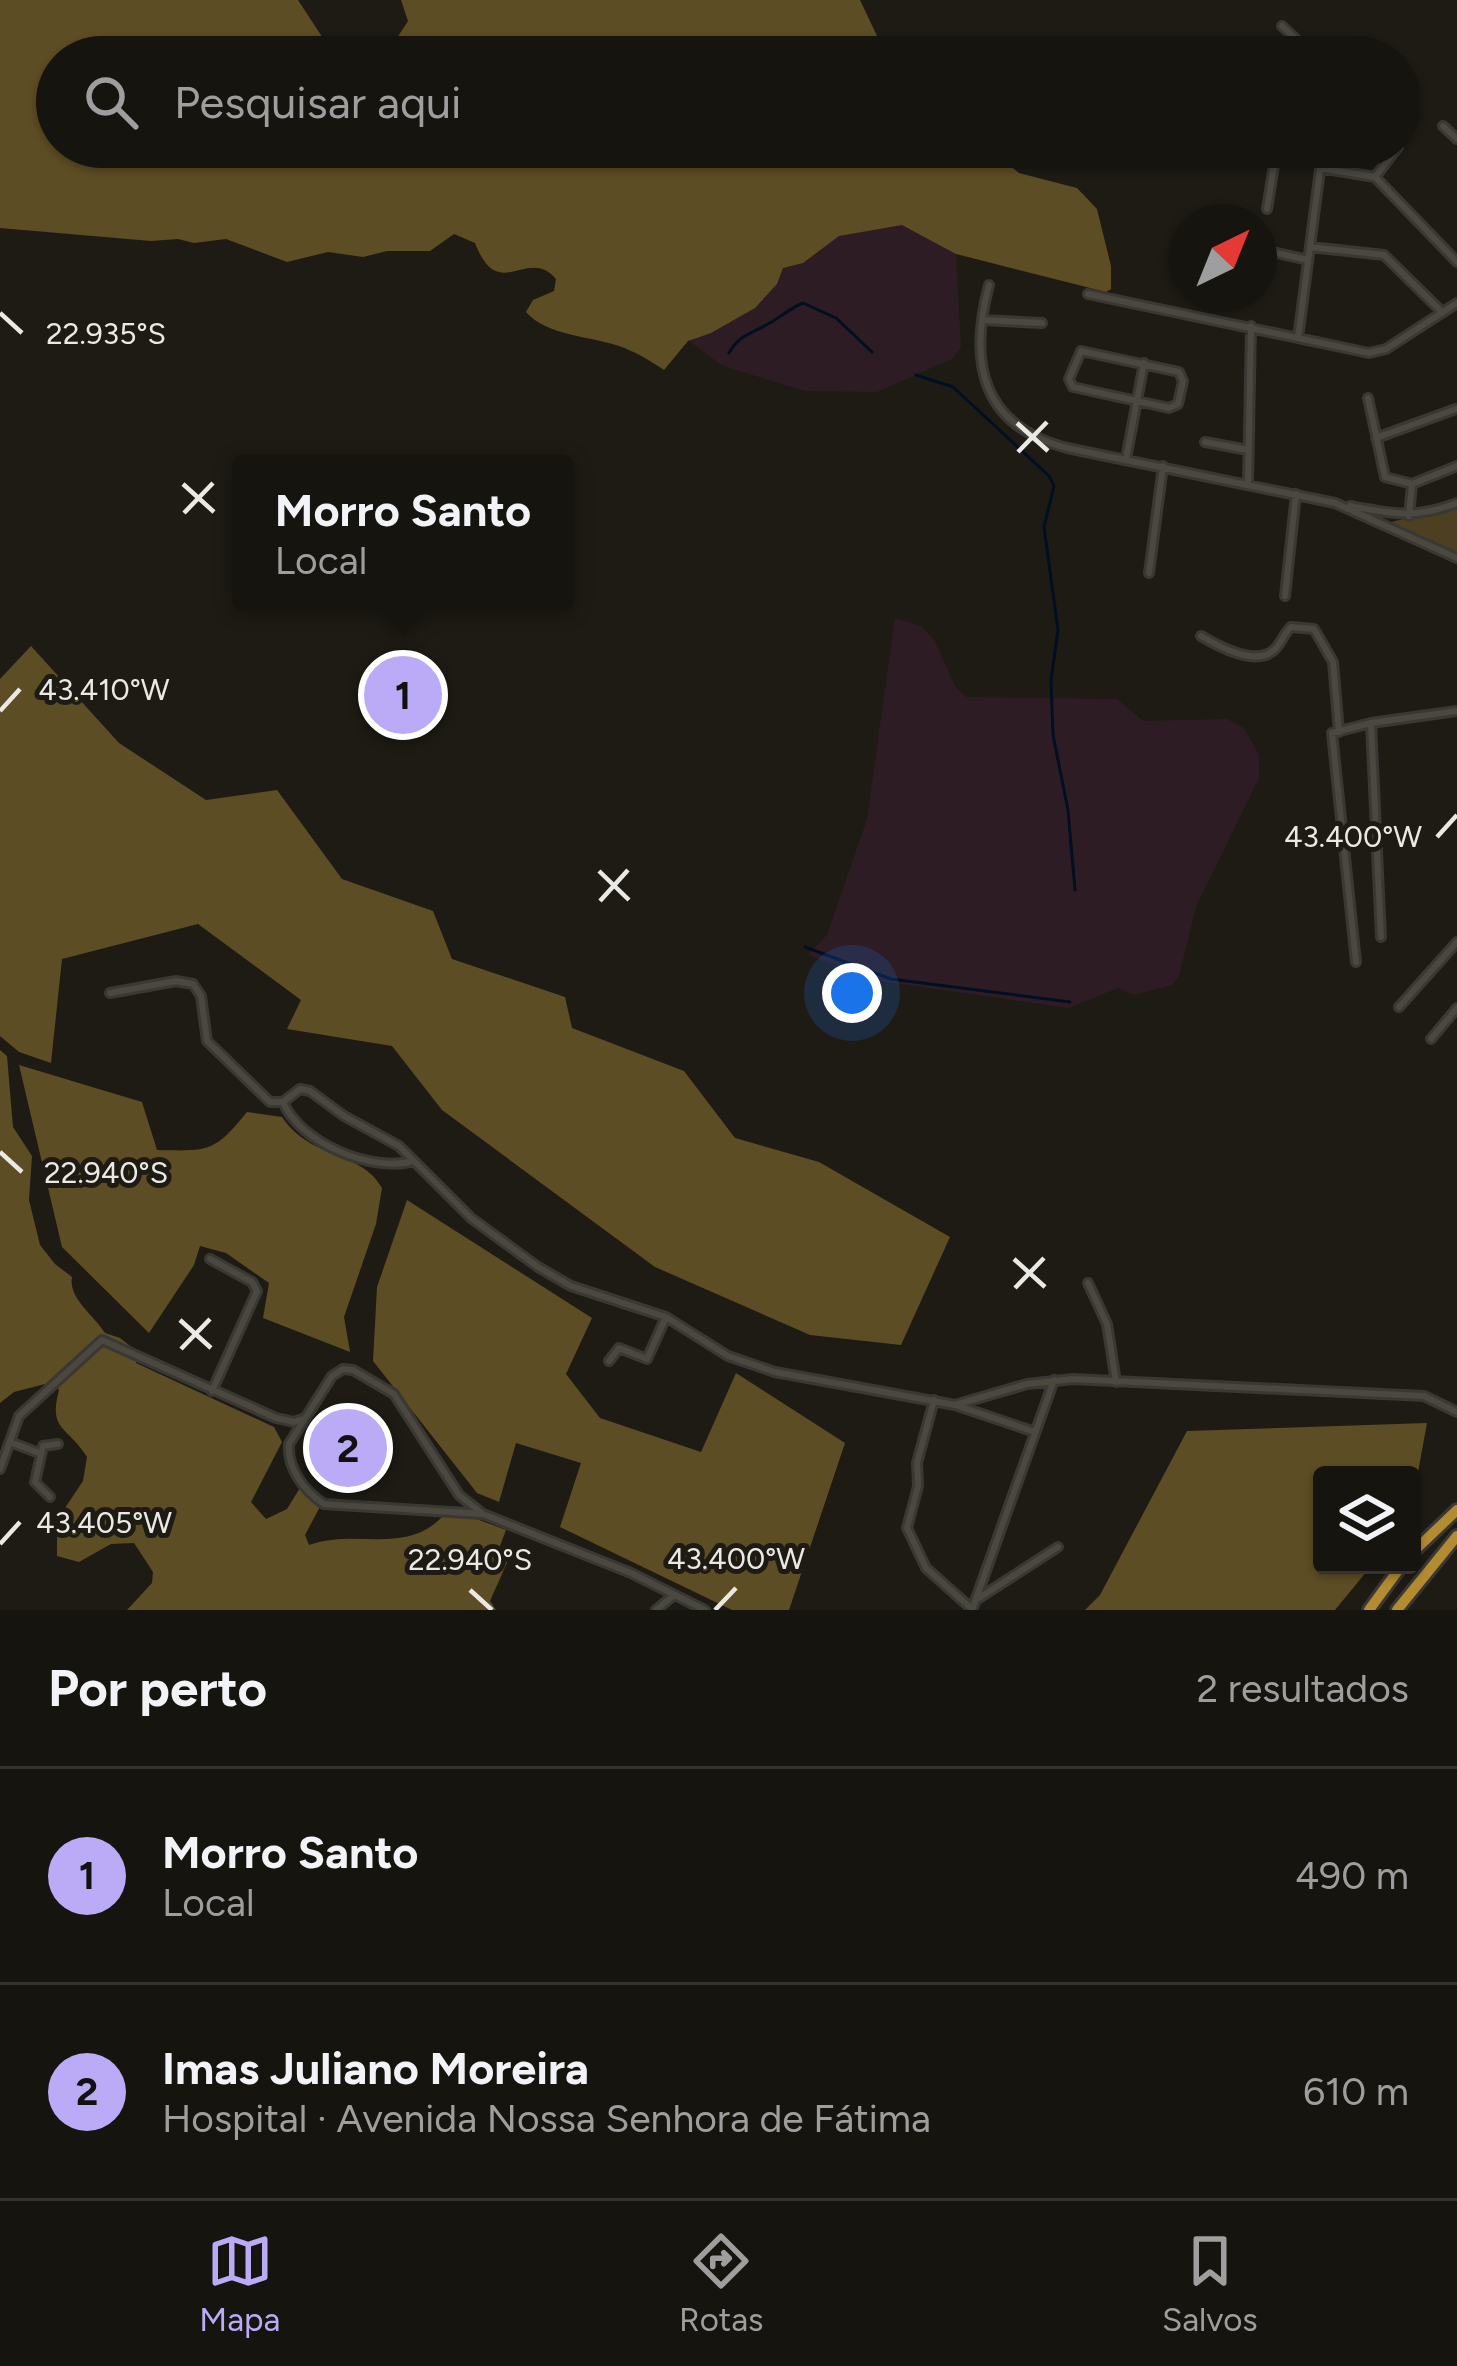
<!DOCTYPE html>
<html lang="pt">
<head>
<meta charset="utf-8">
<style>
	:root { --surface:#16140f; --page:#23211d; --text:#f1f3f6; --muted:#9e9e9e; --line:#35332f; --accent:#bbaaf6 }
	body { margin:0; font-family:Figtree,sans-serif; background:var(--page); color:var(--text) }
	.controls { position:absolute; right:36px; bottom:36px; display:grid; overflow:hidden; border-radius:12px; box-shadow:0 3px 9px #0004 }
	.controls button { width:108px; height:108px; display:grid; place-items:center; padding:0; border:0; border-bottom:3px solid var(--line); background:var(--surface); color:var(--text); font:60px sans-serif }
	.compass { position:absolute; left:1169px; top:204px; width:108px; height:108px; border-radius:50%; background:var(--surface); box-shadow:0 3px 9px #0004; rotate:43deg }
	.you { position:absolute; left:852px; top:993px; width:42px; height:42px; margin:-30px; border:9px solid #fff; border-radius:50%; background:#1a73e8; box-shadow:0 0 0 18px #1a73e833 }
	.badge { display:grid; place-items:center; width:78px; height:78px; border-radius:50%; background:var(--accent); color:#111; font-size:39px; font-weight:700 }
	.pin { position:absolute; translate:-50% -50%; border:6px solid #fff; box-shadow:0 3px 12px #0006 }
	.popup { position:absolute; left:232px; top:455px; width:342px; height:156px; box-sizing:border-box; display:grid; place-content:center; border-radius:12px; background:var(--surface); filter:drop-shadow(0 3px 9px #0005); font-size:39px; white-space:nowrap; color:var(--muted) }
	.popup b { font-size:45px; color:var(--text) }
	.popup::after { content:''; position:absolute; left:50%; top:100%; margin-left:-24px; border:24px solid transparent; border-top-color:var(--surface) }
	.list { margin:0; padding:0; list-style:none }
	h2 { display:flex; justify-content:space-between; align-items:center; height:156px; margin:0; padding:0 48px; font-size:51px }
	h2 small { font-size:39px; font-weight:400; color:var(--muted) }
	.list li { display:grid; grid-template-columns:78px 1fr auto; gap:36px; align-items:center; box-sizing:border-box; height:216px; padding:0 48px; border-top:3px solid var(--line) }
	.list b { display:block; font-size:45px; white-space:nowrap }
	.list p { margin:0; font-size:39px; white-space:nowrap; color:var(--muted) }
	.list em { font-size:39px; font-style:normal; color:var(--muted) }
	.icon { flex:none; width:66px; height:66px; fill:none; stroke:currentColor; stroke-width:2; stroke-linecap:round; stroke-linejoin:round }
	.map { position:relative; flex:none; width:1457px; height:1610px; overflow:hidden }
	.search { position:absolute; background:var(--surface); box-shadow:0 3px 9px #0004; left:36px; right:36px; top:36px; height:132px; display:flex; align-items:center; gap:30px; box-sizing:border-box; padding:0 42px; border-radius:66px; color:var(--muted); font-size:45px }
	.sheet { height:588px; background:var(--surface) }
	nav { display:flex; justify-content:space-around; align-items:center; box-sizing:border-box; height:168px; border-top:3px solid var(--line); background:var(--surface); font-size:33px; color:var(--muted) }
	nav a { display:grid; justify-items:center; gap:6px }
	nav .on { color:var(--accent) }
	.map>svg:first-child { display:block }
	.industrial { fill:#2e1c24 }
	.green { fill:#4d4022 }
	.forest { fill:#5d4d24 }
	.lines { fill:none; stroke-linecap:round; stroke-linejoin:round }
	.stream { stroke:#000f22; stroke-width:3 }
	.minor-casing { stroke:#3a3834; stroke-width:12 }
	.motorway-casing { stroke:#3a3834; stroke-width:16 }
	.minor { stroke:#4b4840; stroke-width:6 }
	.motorway { stroke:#b38b31; stroke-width:10 }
	.ticks { fill:none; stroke:#ebe9e4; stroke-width:4.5 }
	.ticks-label { font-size:30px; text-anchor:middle; fill:#ebe9e4; stroke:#1e1b14; stroke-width:10; stroke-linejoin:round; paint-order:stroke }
</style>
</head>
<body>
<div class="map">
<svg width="1457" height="1610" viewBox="0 0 1457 1610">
	<rect width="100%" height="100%" fill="#1e1b14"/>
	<path class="industrial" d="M880,212L955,232L961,348L952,359L877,392L805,391L723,366L682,336V270Z
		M895,618L921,626L935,641L955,686L966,697L1117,699L1143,721L1227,719L1244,728L1259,755V778L1196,907L1179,976L1172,985L1134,995L1118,988L1069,1008L880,981L808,955L827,935L867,819Z"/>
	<path class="green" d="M1457,505V552L1388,523Z"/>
	<path class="forest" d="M0,0H298L332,52L358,54L395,41L408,21L401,0H860L887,57H57V147H904V152L924,162L948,147H987L1019,173L1077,188L1097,209L1111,266V289L1106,292L956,254L902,225L839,236L803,263L783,268L777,284L755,308L711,333L688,341L664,370C649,360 636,352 619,346C590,336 547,336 526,312L533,300L554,291L556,279C527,245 499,305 475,243L454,234L430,251H387L363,257L328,252L287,262L226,239L194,243L178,239L151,241L0,228Z
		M31,646L119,743L206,800L277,790L342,879L433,911L452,959L565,997L572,1028L684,1071L735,1138L819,1162L950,1237L901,1345L810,1335L655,1267L442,1110L392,1046L287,1029L301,1000L198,924L62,959L51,1063L19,1052L0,1036V679Z
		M0,1050L7,1056L13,1127L32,1156L29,1200L40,1245L55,1264L72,1277C68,1298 94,1315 105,1333L120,1338L138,1352L136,1363L274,1427L282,1442L251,1502L266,1519L287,1509L303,1483L323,1501L305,1535L309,1545C358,1528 405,1556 443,1516L474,1518L506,1530L500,1546L510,1556L490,1601L496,1610H127L152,1583L153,1572L134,1543L111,1544L79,1562L57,1556V1520L83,1481L87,1457C67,1425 48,1431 59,1390L53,1382L14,1392L0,1403Z
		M19,1065L142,1102L157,1150C208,1151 214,1153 247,1112L282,1117C312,1161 361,1150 382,1188L376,1224L344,1317L350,1352L263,1318L269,1283L226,1253L200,1246L194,1265L149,1333L62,1247Z
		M407,1200L592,1318L566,1374L600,1418L701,1452L736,1373L845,1443L789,1610H732L560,1527L581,1463L516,1443L499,1502L477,1493L373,1361L377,1287Z
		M1427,1423L1412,1505V1475H1322V1565H1372L1335,1610H1085L1100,1595L1187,1431Z"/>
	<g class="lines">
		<path class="stream" d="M729,353C740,334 751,334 768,324C781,317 789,309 803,303L836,318L872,352
			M916,375L953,387L1049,476L1054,486L1044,527L1058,630L1051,680L1053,735L1068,810L1075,890
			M805,947L891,979L1070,1002"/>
		<g class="minor-casing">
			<path id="minor" d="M1282,26L1315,57
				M1289,57L1297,41
				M1400,108V140
				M1443,126L1457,139
				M1320,168L1375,177L1457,262
				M1375,177L1398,147
				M1267,209L1277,147
				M1310,247L1384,255L1441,311
				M1259,249L1308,260
				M989,285C968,364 982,426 1067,448L1335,503L1457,558
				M1088,294L1369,353L1386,349L1457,303
				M983,320L1042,323
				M1298,338L1323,147
				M1081,351L1179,372L1183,381L1178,404L1169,408L1073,387L1069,379Z
				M1368,398L1385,477L1412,484L1457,466
				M1376,438L1456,409
				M1205,442L1248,450
				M1126,459L1144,363
				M1248,484L1251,326
				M1350,506C1393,514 1415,519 1457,503
				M1409,516L1412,484
				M1149,573L1163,466
				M1285,596L1296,494
				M1201,636C1218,646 1255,667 1274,650C1281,644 1284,633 1291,627L1314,629L1333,662L1339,732
				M1371,723L1381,937
				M1356,962L1332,733L1371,723L1457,711
				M110,993L176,981L193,984L201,996L207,1041L270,1102H283L300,1089L310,1091L344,1116L399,1146L471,1218L538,1267L571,1286L666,1317L728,1356L775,1372L955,1405L1027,1384L1073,1379L1424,1396L1457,1412
				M1399,1007L1457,942
				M1431,1039L1457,1008
				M283,1102C300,1143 372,1173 414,1161
				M210,1259L252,1282L257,1291L212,1391
				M1088,1283L1107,1324L1116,1382
				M609,1361L619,1348L647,1359L666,1317
				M934,1400L917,1463L918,1486L907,1528L926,1568L972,1609
				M958,1406L1035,1432
				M10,1442L39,1453
				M0,1469L19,1416L102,1340L276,1418L294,1422L303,1419
				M50,1497L35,1482L43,1446L58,1444
				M483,1514L459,1495L394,1394L353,1370L343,1369L332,1376L289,1444C287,1468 304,1491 324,1504L483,1514L631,1573L705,1610
				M979,1598L1058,1547
				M656,1610L674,1595
				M972,1610L1054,1380"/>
		</g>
		<g class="motorway-casing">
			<path id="motorway" d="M1412,1553L1457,1510
				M1369,1610L1402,1565
				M1397,1610L1457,1536"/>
		</g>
		<use href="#minor" class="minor"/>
		<use href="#motorway" class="motorway"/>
	</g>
	<path class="ticks" d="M0,313L22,333M1017,423L1048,451M1018,452L1047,422M183,484L214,512M184,513L213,483M0,711L20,689M1437,837L1457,815M599,871L629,900M600,901L628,870M0,1152L22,1172M1014,1259L1045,1287M1015,1288L1044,1258M180,1320L211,1348M181,1349L210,1319M0,1544L20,1522M470,1590L492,1610M715,1610L736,1588"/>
	<g class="ticks-label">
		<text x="106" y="344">22.935°S</text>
		<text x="104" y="700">43.410°W</text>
		<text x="1353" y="847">43.400°W</text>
		<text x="106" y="1183">22.940°S</text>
		<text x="104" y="1533">43.405°W</text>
		<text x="736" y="1569">43.400°W</text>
		<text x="470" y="1570">22.940°S</text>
	</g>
</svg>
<div class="controls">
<button><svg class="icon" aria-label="layers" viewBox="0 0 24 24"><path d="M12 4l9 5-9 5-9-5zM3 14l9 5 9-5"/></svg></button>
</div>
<svg class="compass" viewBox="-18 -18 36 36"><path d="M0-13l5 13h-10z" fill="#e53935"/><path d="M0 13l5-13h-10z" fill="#9e9e9e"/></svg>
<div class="you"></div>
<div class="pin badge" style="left:403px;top:695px">1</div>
<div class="popup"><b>Morro Santo</b>Local</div>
<div class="pin badge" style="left:348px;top:1448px">2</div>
<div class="search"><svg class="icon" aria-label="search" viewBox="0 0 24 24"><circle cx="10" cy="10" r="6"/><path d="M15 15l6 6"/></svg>Pesquisar aqui</div>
</div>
<section class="sheet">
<h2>Por perto<small>2 resultados</small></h2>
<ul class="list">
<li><span class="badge">1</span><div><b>Morro Santo</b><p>Local</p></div><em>490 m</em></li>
<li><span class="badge">2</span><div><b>Imas Juliano Moreira</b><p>Hospital · Avenida Nossa Senhora de Fátima</p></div><em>610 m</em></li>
</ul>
</section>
<nav>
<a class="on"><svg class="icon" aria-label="map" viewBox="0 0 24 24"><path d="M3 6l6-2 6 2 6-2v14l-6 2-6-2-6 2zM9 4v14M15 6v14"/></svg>Mapa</a>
<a><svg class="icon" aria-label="directions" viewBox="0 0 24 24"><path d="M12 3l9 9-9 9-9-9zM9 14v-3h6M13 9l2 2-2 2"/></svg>Rotas</a>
<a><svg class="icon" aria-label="saved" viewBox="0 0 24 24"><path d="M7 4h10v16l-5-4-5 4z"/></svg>Salvos</a>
</nav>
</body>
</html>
